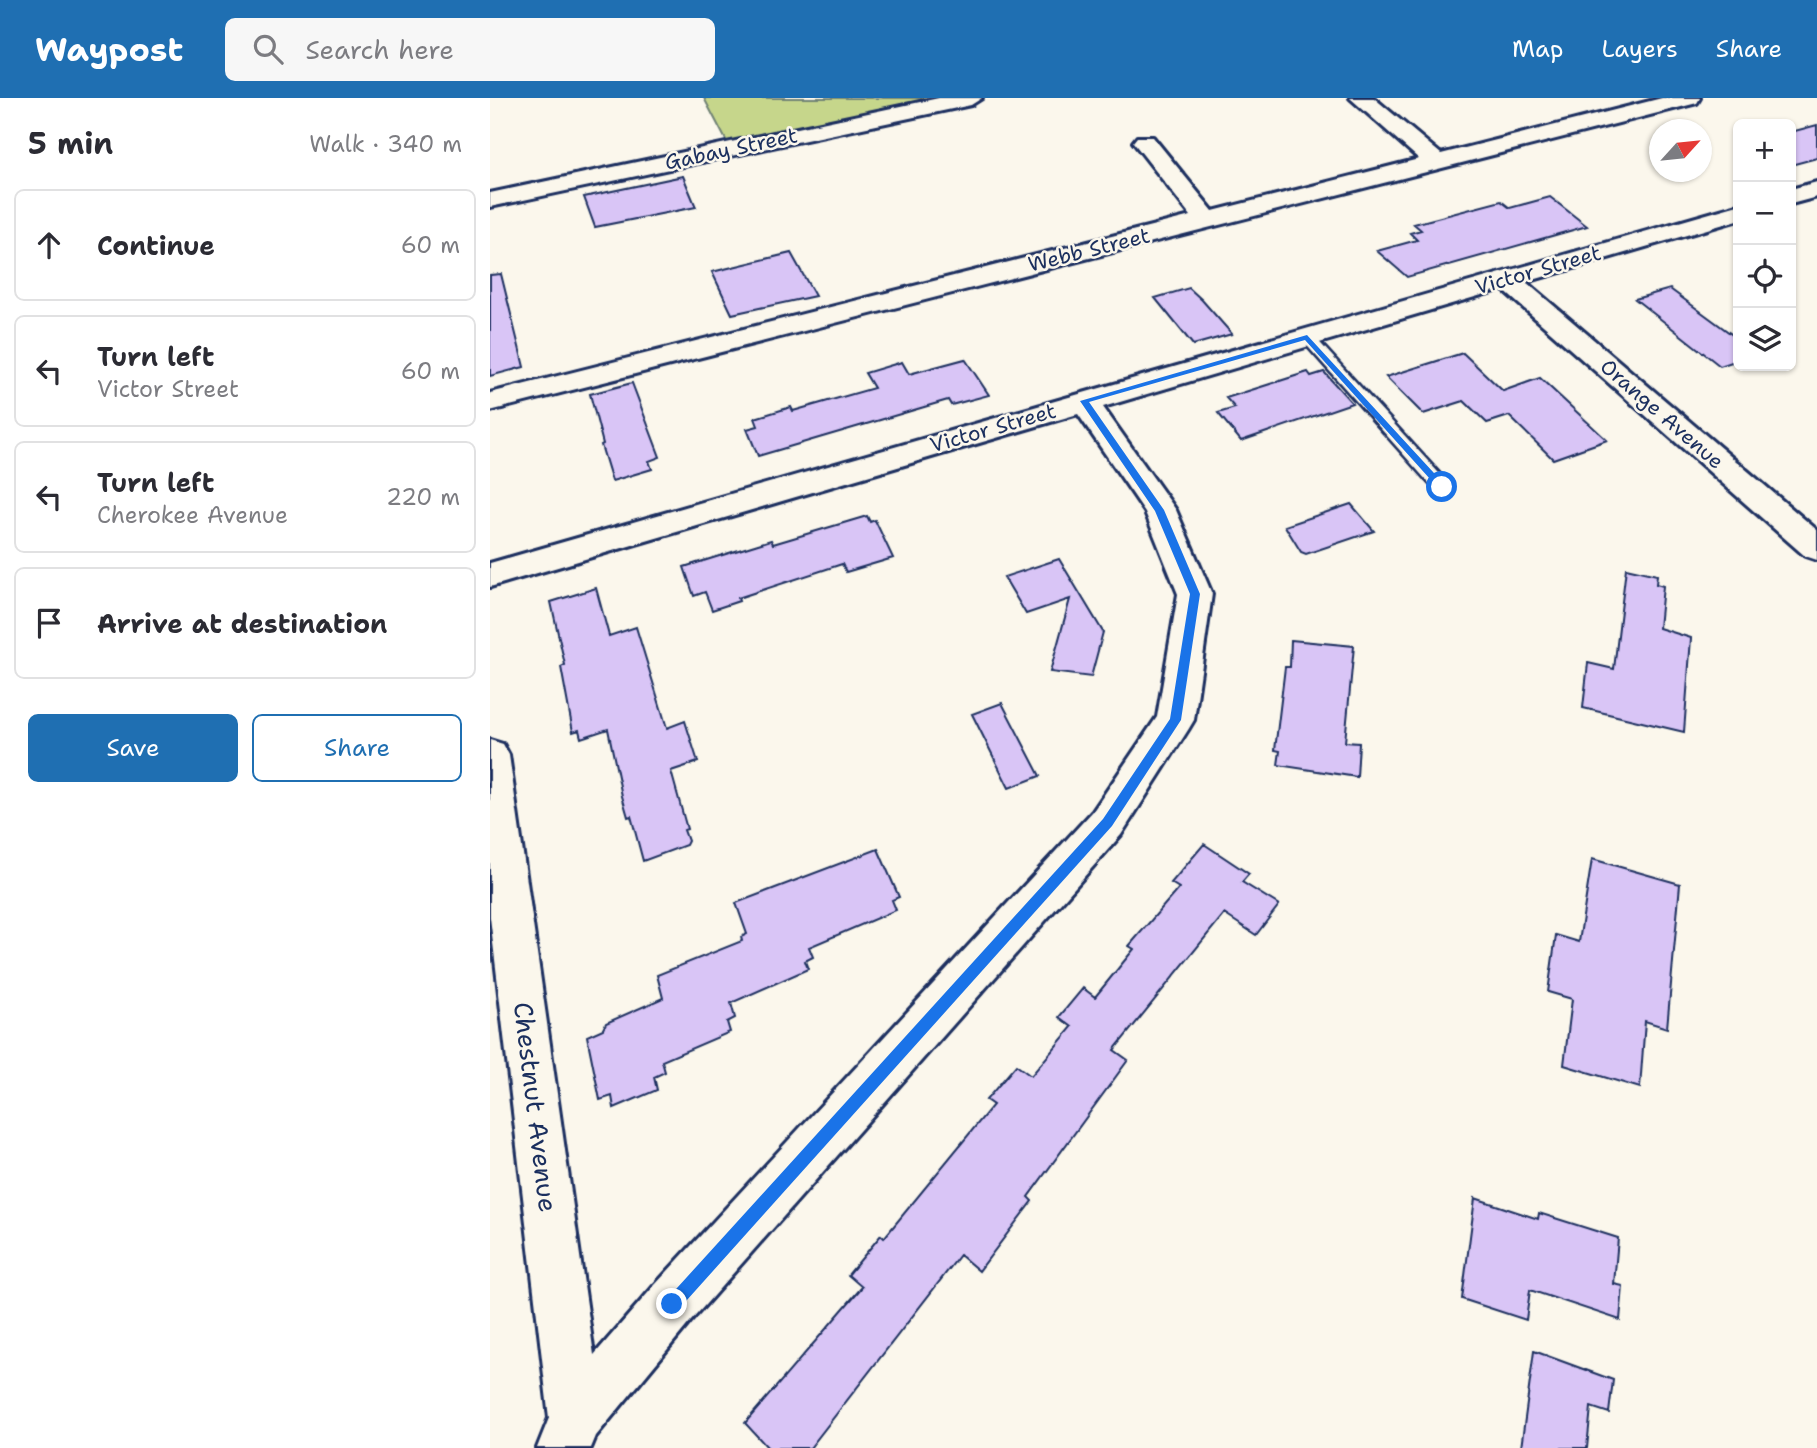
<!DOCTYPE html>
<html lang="en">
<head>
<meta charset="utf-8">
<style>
	:root { --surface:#fff; --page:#f7f7f7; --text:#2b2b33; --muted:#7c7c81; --line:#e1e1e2; --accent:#1f6fb2 }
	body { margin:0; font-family:"Shantell Sans",sans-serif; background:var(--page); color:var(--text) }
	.controls { position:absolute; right:21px; top:21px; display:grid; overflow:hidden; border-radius:10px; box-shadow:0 2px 5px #0004 }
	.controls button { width:63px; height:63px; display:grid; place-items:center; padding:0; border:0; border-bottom:2px solid var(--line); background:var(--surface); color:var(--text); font:35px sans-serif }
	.compass { position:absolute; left:1159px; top:21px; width:63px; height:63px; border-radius:50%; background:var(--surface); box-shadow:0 2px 5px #0004; rotate:63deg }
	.stop { position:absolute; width:21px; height:21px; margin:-16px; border:5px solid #1a73e8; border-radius:50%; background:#fff }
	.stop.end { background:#1a73e8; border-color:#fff; box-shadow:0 2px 7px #0008 }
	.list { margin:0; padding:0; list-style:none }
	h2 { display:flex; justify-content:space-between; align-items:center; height:91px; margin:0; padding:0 28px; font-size:30px }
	h2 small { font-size:23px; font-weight:400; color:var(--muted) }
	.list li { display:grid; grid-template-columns:46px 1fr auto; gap:21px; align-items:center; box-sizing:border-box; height:112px; margin:0 14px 14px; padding:0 14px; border:2px solid var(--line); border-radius:10px }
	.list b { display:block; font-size:26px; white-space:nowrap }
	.list p { margin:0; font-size:23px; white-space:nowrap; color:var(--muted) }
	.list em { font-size:23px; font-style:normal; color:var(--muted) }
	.actions { display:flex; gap:14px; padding:21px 28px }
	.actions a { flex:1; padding:16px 0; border:2px solid var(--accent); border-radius:10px; text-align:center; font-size:24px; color:var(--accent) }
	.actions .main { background:var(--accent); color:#fff }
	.icon { flex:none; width:38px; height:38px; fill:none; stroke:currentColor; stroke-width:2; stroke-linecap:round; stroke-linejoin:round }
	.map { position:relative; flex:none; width:1327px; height:1350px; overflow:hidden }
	header { display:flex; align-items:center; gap:42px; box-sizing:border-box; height:98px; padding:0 35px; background:var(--accent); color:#fff }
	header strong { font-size:33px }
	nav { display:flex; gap:38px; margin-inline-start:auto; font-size:24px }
	.search { width:490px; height:63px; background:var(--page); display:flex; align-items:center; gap:18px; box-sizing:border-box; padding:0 24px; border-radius:10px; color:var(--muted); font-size:26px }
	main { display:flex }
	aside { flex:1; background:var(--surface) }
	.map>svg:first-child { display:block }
	.green { fill:#c6d68b; stroke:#708274; stroke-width:2 }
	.building { fill:#d9c5f6; stroke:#1b2f5e; stroke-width:2 }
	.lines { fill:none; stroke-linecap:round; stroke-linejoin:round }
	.lane-casing { stroke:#1b2f5e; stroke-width:5 }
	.street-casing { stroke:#1b2f5e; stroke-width:6 }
	.lane { fill:#fbf7ec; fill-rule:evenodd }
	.street { fill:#fbf7ec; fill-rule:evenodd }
	.route { fill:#1a73e8 }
	.labels { text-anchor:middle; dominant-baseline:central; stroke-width:5; stroke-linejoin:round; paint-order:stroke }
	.far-street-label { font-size:21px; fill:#1b2f5e; stroke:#fbf7ec }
	.street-label { font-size:26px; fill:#1b2f5e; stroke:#fbf7ec }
</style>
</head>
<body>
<header>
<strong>Waypost</strong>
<div class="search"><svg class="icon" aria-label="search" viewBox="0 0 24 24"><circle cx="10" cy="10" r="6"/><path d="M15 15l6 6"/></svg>Search here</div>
<nav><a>Map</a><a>Layers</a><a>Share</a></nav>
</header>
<main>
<aside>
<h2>5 min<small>Walk · 340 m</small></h2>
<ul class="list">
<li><svg class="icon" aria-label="ahead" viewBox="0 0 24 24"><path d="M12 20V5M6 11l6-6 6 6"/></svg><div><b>Continue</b></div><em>60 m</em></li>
<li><svg class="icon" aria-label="left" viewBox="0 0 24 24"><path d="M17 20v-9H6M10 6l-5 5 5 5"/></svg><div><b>Turn left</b><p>Victor Street</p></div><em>60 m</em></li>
<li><svg class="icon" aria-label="left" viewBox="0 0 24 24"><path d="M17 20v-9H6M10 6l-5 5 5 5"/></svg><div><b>Turn left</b><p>Cherokee Avenue</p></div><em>220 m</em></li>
<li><svg class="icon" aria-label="arrive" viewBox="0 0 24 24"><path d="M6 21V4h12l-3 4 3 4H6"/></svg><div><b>Arrive at destination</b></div></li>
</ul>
<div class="actions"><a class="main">Save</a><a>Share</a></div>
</aside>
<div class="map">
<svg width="1327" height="1350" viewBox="0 0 1327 1350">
	<rect width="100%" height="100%" fill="#fbf7ec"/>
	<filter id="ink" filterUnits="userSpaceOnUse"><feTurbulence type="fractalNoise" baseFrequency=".0143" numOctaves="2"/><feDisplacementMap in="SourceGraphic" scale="14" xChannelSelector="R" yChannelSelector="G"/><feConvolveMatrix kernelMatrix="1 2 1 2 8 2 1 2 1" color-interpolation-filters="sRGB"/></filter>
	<g filter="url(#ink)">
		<path class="green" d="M214,0H441L237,44Z"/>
		<path class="building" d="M1327,27V60L1301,67V34Z
			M193,78L206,109L105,129L94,99Z
			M1060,99L1097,128L917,179L887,153L927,142L920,135L931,132L924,126L1011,103L1020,110Z
			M301,155L325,198L242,216L222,174Z
			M11,176L34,269L0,278V177Z
			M699,190L712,202L742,236L703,247L665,200Z
			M1180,191L1248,241V262L1230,268L1145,201Z
			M973,255L1013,293L1050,280L1117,342L1063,361L1019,318L997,325L974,303L933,316L896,279Z
			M475,261L499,297L461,307L458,302L268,358L257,331L268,328L265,320L301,309L303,313L384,290L375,275L412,264L419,276Z
			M818,274L821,278L834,274L862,305L751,343L728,315L745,310L736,300Z
			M142,285L170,359L159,363L162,371L122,383L111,347L113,346L100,296Z
			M861,406L884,433L816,456L811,454L795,428Z
			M377,418L380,424L385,422L403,460L356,474L352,466L248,500L249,503L222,512L215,494L204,498L194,469L281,442L283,446Z
			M569,461L613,534L601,579L560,574L580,501L536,516L514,479Z
			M1136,470L1167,477L1166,486L1173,488L1169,530L1201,540L1194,634L1093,610L1098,565L1124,571Z
			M106,490L119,538L146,529L177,630L195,623L208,664L181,673L197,731L194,732L198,743L196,747L153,763L141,718L138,719L132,698L118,631L91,640L89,632L83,634L71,569L75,567L61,504Z
			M801,542L864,548L855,644L869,645L867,679L788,667L790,653L785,652L795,569H800Z
			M512,605L550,678L519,690L482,616Z
			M714,746L759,776L752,784L789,807L766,837L734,816L624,952L638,962L538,1099L542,1103L489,1173L470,1157L320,1350H278L255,1325L372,1189L358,1177L391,1137L394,1140L503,1007L496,1002L526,967L541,978L582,929L569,919L593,890L605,899L644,851L639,848L689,790L681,785Z
			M388,751L409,799L402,802L406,812L319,849L323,859L315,863L318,871L241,905L245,920L237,924L240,934L172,963L175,974L164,979L167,992L124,1010L122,998L110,1002L97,938L113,931L116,925L173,900L167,877L252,843L251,839L257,836L246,805Z
			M1102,761L1190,786L1177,930L1155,923L1150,990L1074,967L1082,901L1058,894L1066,837L1089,844Z
			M985,1100L1048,1121L1049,1115L1128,1140L1124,1186L1133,1188L1130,1222L1040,1192L1036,1222L972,1201Z
			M1044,1253L1123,1282L1119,1315L1101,1309L1097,1350H1031Z"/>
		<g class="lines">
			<g class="lane-casing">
				<path id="lane" d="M817,234L822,236L958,385L961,389L958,393H946L812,242V236Z"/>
			</g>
			<g class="street-casing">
				<path id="street" d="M449,0H492L481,7L0,109V95Z
					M860,0H884L951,56L1172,0H1210L1207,5L0,313V295L701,118L643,44L647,39H663L723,113L929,61Z
					M1327,84V99L1301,106V91Z
					M1248,107V122L1036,184L1327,432V462L1315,458L1012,191L613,309L686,412L722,496L704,622L698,632L631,737L200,1224L106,1338L101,1350H47L59,1320L0,819V642L13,646L19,657L104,1257L164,1188L603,713L667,619L688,496L655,414L588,316L0,489V465Z"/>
			</g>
			<use href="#lane" class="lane"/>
			<use href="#street" class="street"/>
		</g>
	</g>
	<path class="route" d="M817,237L955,387V391H949L815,242L599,304L674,412L710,496L691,622L622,728L188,1212H177V1201L613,721L680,621L700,496L665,413L590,303Z"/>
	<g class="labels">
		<g class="far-street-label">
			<text transform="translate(241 51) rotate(-12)">Gabay Street</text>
			<text transform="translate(599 152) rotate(-14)">Webb Street</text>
			<text transform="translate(1048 172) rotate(-16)">Victor Street</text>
			<text transform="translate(1172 316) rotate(41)">Orange Avenue</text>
			<text transform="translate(503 330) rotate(-16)">Victor Street</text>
		</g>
		<g class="street-label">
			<text transform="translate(46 1009) rotate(83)">Chestnut Avenue</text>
		</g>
	</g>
</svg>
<div class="controls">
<button>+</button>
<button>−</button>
<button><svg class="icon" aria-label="locate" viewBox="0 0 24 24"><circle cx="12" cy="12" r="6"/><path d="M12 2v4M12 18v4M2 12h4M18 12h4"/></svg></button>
<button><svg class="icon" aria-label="layers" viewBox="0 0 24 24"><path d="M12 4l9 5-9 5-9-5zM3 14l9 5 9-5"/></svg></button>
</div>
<svg class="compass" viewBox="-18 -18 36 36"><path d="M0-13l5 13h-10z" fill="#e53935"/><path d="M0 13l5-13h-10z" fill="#7c7c81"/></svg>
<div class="stop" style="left:952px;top:389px"></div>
<div class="stop end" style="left:182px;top:1206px"></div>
</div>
</main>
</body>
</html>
